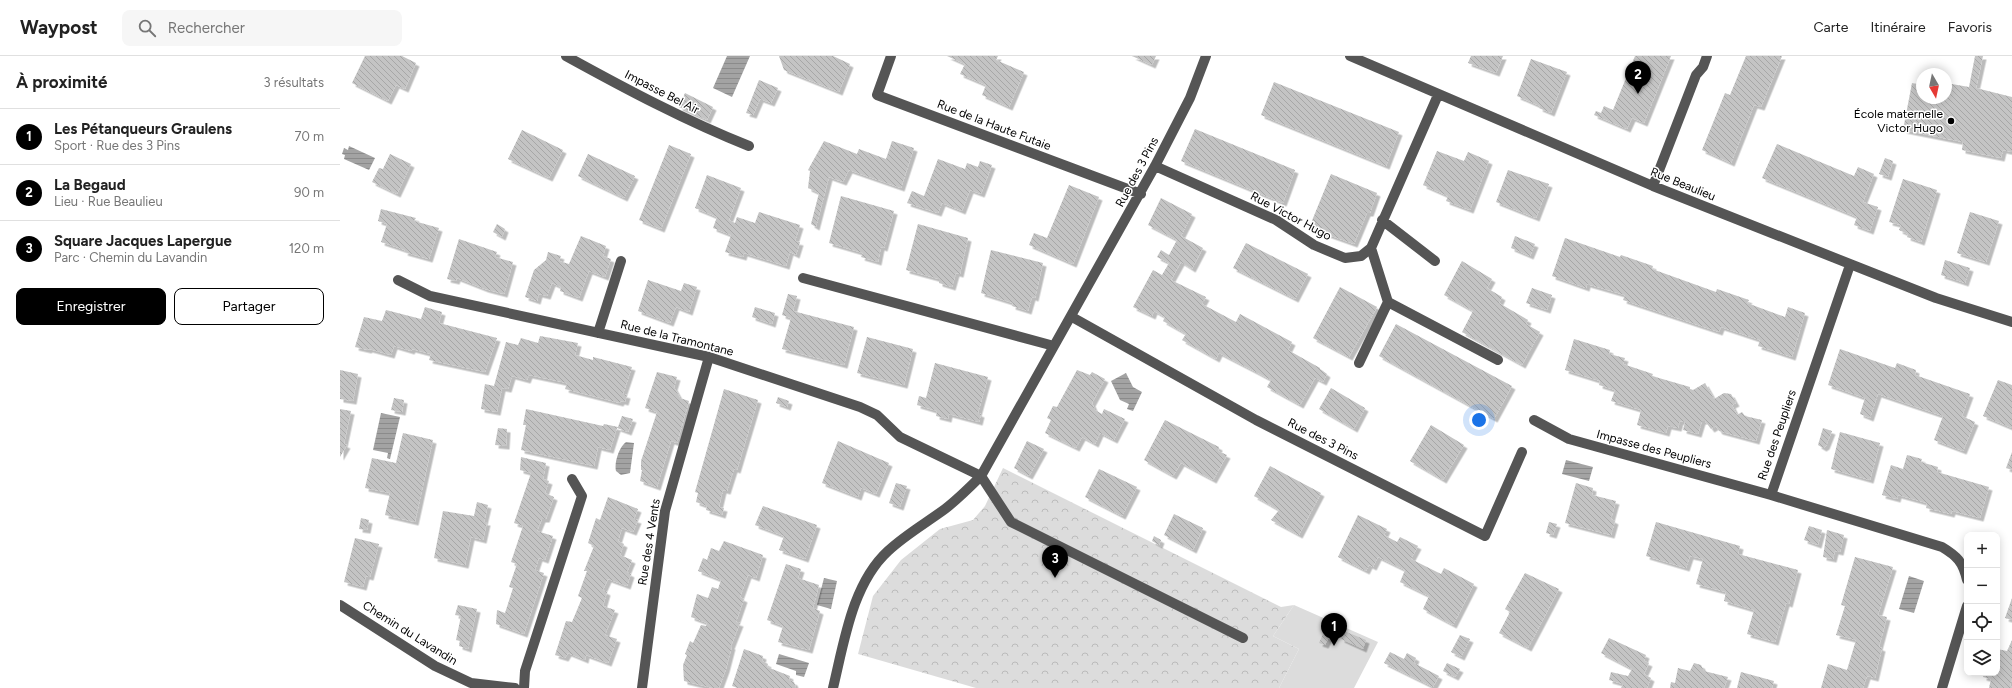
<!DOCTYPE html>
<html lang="fr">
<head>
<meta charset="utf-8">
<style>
	:root { --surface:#fff; --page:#f6f6f6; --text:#222; --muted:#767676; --line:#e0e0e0; --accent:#000 }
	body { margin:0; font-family:Figtree,sans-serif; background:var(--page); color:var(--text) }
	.controls { position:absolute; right:12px; bottom:12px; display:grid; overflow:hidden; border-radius:8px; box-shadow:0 2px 10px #0003 }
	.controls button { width:36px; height:36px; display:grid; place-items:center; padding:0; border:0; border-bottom:1px solid var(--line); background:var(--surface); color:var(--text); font:20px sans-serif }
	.compass { position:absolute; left:1576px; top:12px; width:36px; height:36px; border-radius:50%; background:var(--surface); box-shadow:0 2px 10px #0003; rotate:171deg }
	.you { position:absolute; left:1139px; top:364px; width:14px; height:14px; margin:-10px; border:3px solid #fff; border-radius:50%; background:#1a73e8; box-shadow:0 0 0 6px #1a73e833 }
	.badge { display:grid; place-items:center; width:26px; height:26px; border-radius:50%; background:var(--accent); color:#fff; font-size:13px; font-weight:700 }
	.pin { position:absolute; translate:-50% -33px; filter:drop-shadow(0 1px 2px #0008) }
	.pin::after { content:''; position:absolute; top:21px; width:14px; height:12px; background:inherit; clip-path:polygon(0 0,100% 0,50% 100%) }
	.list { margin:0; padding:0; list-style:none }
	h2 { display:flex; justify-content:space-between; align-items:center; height:52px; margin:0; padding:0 16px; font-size:17px }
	h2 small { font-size:13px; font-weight:400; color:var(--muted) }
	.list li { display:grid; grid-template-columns:26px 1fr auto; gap:12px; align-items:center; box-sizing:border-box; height:56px; padding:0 16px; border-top:1px solid var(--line) }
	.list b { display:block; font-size:15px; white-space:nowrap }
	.list p { margin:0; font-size:13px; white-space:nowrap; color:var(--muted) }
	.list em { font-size:13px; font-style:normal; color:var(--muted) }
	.actions { display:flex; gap:8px; padding:12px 16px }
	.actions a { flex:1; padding:9px 0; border:1px solid var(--accent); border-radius:8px; text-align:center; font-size:14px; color:var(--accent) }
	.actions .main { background:var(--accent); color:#fff }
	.icon { flex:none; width:22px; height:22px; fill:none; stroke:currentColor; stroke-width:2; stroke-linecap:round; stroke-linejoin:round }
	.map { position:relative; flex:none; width:1672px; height:632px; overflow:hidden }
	header { display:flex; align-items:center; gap:24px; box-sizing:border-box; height:56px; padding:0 20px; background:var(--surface); border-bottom:1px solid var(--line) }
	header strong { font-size:19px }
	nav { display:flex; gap:22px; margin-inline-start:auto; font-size:14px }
	.search { width:280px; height:36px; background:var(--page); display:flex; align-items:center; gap:10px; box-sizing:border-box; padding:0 14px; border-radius:8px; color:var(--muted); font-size:15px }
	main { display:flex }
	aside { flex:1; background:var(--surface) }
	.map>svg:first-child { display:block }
	.grass { fill:#dcdcdc }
	.park { fill:url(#park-crowns) }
	.water { fill:url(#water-rules) }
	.building { fill:url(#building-back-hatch); filter:url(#shadow) }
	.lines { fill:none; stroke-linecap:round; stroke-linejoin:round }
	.minor { stroke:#555; stroke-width:10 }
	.poi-dot { fill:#000; stroke:#fff; stroke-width:1.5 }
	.labels { text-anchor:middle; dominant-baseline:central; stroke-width:3; stroke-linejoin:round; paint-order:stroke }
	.street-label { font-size:12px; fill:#000; stroke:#fff }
	.poi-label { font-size:12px; fill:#000; stroke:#fff; text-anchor:end }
</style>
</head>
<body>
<header>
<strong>Waypost</strong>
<div class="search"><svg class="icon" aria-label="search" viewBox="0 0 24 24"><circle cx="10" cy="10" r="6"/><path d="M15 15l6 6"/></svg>Rechercher</div>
<nav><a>Carte</a><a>Itinéraire</a><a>Favoris</a></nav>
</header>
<main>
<aside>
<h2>À proximité<small>3 résultats</small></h2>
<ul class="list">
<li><span class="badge">1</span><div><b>Les Pétanqueurs Graulens</b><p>Sport · Rue des 3 Pins</p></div><em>70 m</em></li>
<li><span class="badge">2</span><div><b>La Begaud</b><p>Lieu · Rue Beaulieu</p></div><em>90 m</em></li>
<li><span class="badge">3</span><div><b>Square Jacques Lapergue</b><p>Parc · Chemin du Lavandin</p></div><em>120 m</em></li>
</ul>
<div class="actions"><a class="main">Enregistrer</a><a>Partager</a></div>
</aside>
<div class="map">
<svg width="1672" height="632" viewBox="0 0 1672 632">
	<defs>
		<pattern id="park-crowns" width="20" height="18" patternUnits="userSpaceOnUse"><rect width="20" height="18" fill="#dcdcdc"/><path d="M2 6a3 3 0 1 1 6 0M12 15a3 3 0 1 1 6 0" fill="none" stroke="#bbb"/></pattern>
		<pattern id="water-rules" width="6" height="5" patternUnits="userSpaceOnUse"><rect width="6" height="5" fill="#a3a3a3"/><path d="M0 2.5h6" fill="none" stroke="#8b8b8b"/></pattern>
		<pattern id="building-back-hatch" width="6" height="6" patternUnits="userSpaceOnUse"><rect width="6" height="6" fill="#c4c4c4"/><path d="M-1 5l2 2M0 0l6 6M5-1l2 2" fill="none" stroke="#a7a7a7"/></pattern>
		<filter id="shadow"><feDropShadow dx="3.5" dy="3.5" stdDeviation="0" flood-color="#0004"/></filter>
	</defs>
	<rect width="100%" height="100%" fill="#fff"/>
	<path class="grass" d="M954,549L1038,586L1014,632H939L959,593L933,580Z"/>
	<path class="park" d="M663,412L941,551L954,549L933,580L959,593L939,632H636L518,598L533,540L561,504L600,473L633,464L645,450Z"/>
	<path class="water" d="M387,0H410L392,41L373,32Z
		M9,90L35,102L29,114L4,103L5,99L2,98L4,92L8,94Z
		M786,317L793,331L802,336L793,355L787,353L789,348L780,344L771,325Z
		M41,357L60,361L50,403L47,402L48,397L33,394Z
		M286,386L294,387L290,417L281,419L276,415C274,407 279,391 286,386Z
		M1226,404L1253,411L1249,425L1222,418Z
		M1569,520L1584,525L1574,557L1559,553Z
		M484,522L497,525L491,553L477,549Z
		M439,598L469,607L464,621L456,619V615L436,608Z"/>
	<path class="building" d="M25,0H62L76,7L65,33L56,29L48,45L12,27Z
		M439,0H493L510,8L499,36L444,14Z
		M607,0H658L656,4L684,16L669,51L642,39L646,29L620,18L625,8Z
		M792,0H816L812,9Z
		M1131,0H1163L1156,17L1128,7Z
		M1295,0H1331L1304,67L1292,62L1287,73L1254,59L1256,55L1261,57L1264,50L1273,54Z
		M1406,0H1442L1421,51L1414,49L1391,107L1362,94L1385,37L1390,39Z
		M1635,0H1643L1636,32L1672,41V96L1663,94L1661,102L1622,94L1623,86L1563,74L1572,27L1582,29V42H1606V27L1629,31Z
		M1191,3L1227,16L1211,57L1199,52L1200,50L1177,40Z
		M419,24L438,32L431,47L420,43L413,59L406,57Z
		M934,26L1059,76L1046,110L921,59Z
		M345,37L373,51L367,64L339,51Z
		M855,73L955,114L943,147L841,105Z
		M182,74L223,94L209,122L168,103Z
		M484,85L517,98L519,93L546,103L552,85L574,92L561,132L509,114L503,126L489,121L476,171L471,168L479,137L468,132L470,115L468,114Z
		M1437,88L1514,120L1518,111L1534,118L1523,146L1538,151L1530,175L1514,169L1517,161L1422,122Z
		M329,89L351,98L321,173L299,164Z
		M1097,95L1124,105L1128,96L1149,105L1130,154L1106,145L1108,140L1083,129Z
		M50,98L71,108L57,138L32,126L39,112L43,113Z
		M248,98L295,120L284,142L238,120Z
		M1545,102L1553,105L1548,121L1539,118Z
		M598,103L625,113L627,107L638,111L640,105L652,109L641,138L630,134L622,155L602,147L598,157L567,147L572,135L584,140Z
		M1168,114L1209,128L1196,162L1156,146Z
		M991,118L1037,137L1030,157H1027L1014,188L969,172Z
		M367,119L401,132L389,164L395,167L397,161L415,167L419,156L460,169L455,185L460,186L456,199L450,196L446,210L404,197L403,201L385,196L391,179L373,172L377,161L355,152Z
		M1563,123L1597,134L1581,186L1567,181L1568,178L1559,174L1561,169L1549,166Z
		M729,129L759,141L733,208L689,189L694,177L707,182Z
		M501,140L554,155L544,192L541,191L538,206L521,201L523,197L489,187Z
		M821,142L852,158L841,180L863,192L852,213L841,206L831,224L866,241L862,248L896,266L900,258L952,286L948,294L980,312V313L987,318L983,326L975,322L960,349L927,331L931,324L914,315L879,297L876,303L842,284L846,278L823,265L825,261L814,255L812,260L793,251L813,214L822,219L829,207L817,201L821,194L829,199L837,184L808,169Z
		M41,153L76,162L74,165L99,172L89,203L64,196L65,194L41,186L47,168L38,165Z
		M1630,156L1659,165L1646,206L1617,197Z
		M157,168L165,173L162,181L153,176Z
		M578,168L628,182L620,218L616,217L612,231L599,227V223L566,214Z
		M241,180L266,190L263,200L271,203L265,221L249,215L239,242L220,235L221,231L212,227L207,240L199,238L197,245L185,241L194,214L206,204L208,196L221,200L219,205L229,208Z
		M1175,180L1195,188L1190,200L1171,192Z
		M1225,182L1280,201L1281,199L1313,210L1312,213L1376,236L1377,233L1409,244L1407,247L1445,261L1448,251L1465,257L1452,301L1418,290L1420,284L1381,271L1379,276L1283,244L1285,239L1247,228L1246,232L1212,220Z
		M119,183L157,196L155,201L173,206L164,238L145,233L117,222L116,225L107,223Z
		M906,187L968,218L955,243L893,212Z
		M651,194L703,207L695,242L692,241L688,255L672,250L673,247L641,237Z
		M1605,204L1630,212L1625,227L1601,219Z
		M1122,205L1152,223L1147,232L1162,241L1159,247L1188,264L1186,268L1200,276L1182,309L1122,276L1133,255L1104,239Z
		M308,224L341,235L344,227L357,231L349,256L336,251L330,267L298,255Z
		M1000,231L1037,251L1009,301L973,282Z
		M1192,232L1212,239L1207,254L1186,247Z
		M448,238L457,240L453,255L514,271L504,309L442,293L451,262L442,259Z
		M85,251L102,256L99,267L157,282L145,316L89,304L91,298L72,293L71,295L54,290L51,299L29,293L28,294L15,291L24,261L42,265L46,254L81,263Z
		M415,251L435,257L432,268L412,261Z
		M1056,268L1172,330L1154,363L1039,300Z
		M200,280L238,287L235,299L253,304V301L292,311L283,338L287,339L285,346L281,345L280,347L225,333L227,327L189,319L187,324L172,320L168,333L162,332L157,356L141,353L145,328L154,330L166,286L178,289L181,282L198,287Z
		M527,281L573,293L564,329L517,317Z
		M1234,283L1270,294L1269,298L1285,302L1283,308L1313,318L1312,320L1350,331V333L1353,334L1365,327L1374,343L1384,337L1391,338L1396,347L1392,349L1397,359L1402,356L1405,360L1422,364L1416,385L1379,375L1376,370L1371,373L1365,365H1362L1358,378L1343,374L1345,366L1340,365L1338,372L1328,370L1326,377L1297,369L1301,354L1271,345L1275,334L1259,329L1260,325L1225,314Z
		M1500,293L1555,312L1557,307L1576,314L1575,319L1630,338L1622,360L1635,366L1623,395L1594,384L1603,360L1538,338L1530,362L1520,358L1525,342L1488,329Z
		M595,307L648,321L638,357L641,358L639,366L609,358L608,363L596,360L597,355L577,349L579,340L586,342Z
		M0,314L18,318L13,345L0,343Z
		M737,314L750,319L752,316L765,323L752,347L755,354L762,358L764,353L785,363L774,384L760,377L755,388L742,381L736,392L705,377L711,364L707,362L713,350L717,351Z
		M317,316L337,321L334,331L340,342L349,345L337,387L331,385L317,431L300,425L302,414H301V405L317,356L305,352Z
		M1658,324L1672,329V372L1643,360Z
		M991,332L1025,352L1014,373L979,353Z
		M384,333L418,344L397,414L394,413L387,435L383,434L379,451L384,452L382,459L366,454L367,450L356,446L358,437L355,436Z
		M438,341L449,345L447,351L436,347Z
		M54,342L64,344L62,356L51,354Z
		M0,353L11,355L4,388L7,389L0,401Z
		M186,353L263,370L264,368L278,371L282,360L293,363L288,376L277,372L270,394L258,391L254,410L181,394L186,369H183Z
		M825,364L879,391L878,395L887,399L873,424L841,407L833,420L804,404Z
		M1091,369L1124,389L1103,424L1070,405Z
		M158,372L167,373L166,390L155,389Z
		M1483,372L1492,375L1486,390L1483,392L1478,389Z
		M1500,376L1540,387L1530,424L1491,413Z
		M63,377L93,384L75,466L45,459L50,437L25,432L32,402L56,407Z
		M498,385L549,407L536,438L521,432L518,441L482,427Z
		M687,385L704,393L689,420L674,412Z
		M1672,396V414L1666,412Z
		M1567,399L1582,403L1581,406L1598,411L1597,416L1649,431L1640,462L1612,455L1611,458L1586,452L1587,447L1558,439L1557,443L1542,439L1551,409L1563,413Z
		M181,401L206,407L203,423L209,425L205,437L214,441L206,463H202L197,475L213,480L205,504L199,502L195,514L204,517L184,578L156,568L157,554L165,557L173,532L169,531L177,508L171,506L183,470L174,467L191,417L180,414Z
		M930,410L981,437L959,479L931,464L939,454L914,440Z
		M759,413L797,431L782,460L745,441Z
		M556,427L567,430L560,451L549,447Z
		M1236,427L1253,432L1252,439L1276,445L1271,463L1275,465L1271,479L1225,467Z
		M268,441L298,453L294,463L298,464L293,476L282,472L278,485L284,488L280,499L292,504L287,516L291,518L287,530L268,523L263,534L267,536L263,550L275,554L265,579L277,583L268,607L246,599L245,604L228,597L225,602L215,599L226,565L232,566L242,542L238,540L247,515H244L254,490L248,487L256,462L260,464Z
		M137,446L148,449L144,466H147L143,484L131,481L125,509L94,502L103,455L134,460Z
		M423,450L477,469L465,503L439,494L444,480L415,469Z
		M834,458L863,472L853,494L824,479Z
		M1018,459L1047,473L1044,479L1057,486L1060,481L1078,490L1071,503L1101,518L1104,512L1134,528L1113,569L1083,553L1089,540L1060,526L1065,514L1038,501L1033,511L1029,509L1026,515L998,501Z
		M21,462L29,464L27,474L19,473Z
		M1209,466L1217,468L1213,479L1206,477Z
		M1316,466L1400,490L1398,498L1458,514L1449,548L1446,547L1435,586L1407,578L1414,554L1384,545L1386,536L1356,528L1363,503L1350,500L1346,512L1306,500Z
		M1469,470L1482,474L1478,489L1464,484Z
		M1487,474L1504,479L1500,496L1495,495L1493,503L1483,501Z
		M814,480L821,484L819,489L812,485Z
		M15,482L39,488L30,521L26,520L23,531L4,526Z
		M384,485L423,499L416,522L408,519L400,541L404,543L396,566L400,567L391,590H392L386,613L379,632H373L344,625L343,609L347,599L345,598L350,585L353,587L361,569L366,570L367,567L351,561L357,538L368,542L372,531L378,533L381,524L358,515L363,502L367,504L371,492L379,495Z
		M1515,501L1553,511L1538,559L1547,561L1539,591L1542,592L1535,622L1527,620L1523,632H1481L1488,608L1507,614L1516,584L1496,579L1505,550L1501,549Z
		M446,508L461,513L458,522L479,529L473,552L480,555L469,594L438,586L443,570L427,564Z
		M1185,517L1219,533L1188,592L1159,577L1170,556L1165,553Z
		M1672,542V564L1665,562Z
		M118,549L137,553L128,593L119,590L120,585L116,584L121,560L115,559Z
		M1004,575L1026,584L1023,593L1001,583Z
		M983,578L989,581L985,589L979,587Z
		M1120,579L1130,583L1121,601L1111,596Z
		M1269,582L1306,599L1304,605L1309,607L1304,618L1311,622L1307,632H1281L1283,628L1269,624L1271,616L1288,620L1292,613L1261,597Z
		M1672,584V623L1670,629L1672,632H1649L1651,623L1643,621L1644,617H1657V593L1667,595Z
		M404,593L423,600L422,605L428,608L427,611L450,620L449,624L454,626L456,632H398L392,630Z
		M1050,596L1064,603L1067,597L1076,602L1074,607L1099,620L1093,631L1044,607Z
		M1107,607L1120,613L1115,621L1103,615Z
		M1354,607L1361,609L1364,615L1388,621L1384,632H1330L1331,626L1335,627L1338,612L1350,615Z
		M1401,616L1434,625L1432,632H1397Z"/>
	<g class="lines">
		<path class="minor" d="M226,0C286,33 346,65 409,90
			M551,0L537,39L801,138
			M1010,0L1313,130L1596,242L1672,266
			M815,110L936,164L974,189L1005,202L1021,200L1031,192L1098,39
			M1313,130L1356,19L1363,11L1367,0
			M1042,164L1095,205
			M1510,209L1431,439L1602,491C1617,500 1623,506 1627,524
			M463,222L714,290
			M58,224L90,240L369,301L520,351L537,359L560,381L641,420
			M1048,246L1158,304
			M732,261L916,364L1145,480L1182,396
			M258,277L281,205
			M1019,307L1048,246L1031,192
			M1194,364L1229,383L1431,439
			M641,420L671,466L903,582
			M0,549L95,610L131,627L175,632
			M184,632L185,615L242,440L232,423
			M302,632L325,455L369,301
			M493,632C504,587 512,528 548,495C565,479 586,467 605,453C618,443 629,432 641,420L815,110L850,42L866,0
			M1602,632L1627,550"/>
	</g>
	<circle class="poi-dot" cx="1611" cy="65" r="4"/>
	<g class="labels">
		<g class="street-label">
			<text transform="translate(322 36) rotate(27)">Impasse Bel Air</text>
			<text transform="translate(654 69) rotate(21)">Rue de la Haute Futaie</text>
			<text transform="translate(797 116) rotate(-62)">Rue des 3 Pins</text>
			<text transform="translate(1343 128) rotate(22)">Rue Beaulieu</text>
			<text transform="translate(951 160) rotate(28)">Rue Victor Hugo</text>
			<text transform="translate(337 282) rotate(14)">Rue de la Tramontane</text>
			<text transform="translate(1437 379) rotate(-71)">Rue des Peupliers</text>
			<text transform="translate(983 383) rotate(27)">Rue des 3 Pins</text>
			<text transform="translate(1314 393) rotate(15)">Impasse des Peupliers</text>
			<text transform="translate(309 486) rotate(-81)">Rue des 4 Vents</text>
			<text transform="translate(70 577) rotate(32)">Chemin du Lavandin</text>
		</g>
		<g class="poi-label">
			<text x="1603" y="58">École maternelle<tspan x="1603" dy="14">Victor Hugo</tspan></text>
		</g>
	</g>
</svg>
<div class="controls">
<button>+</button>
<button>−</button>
<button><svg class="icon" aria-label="locate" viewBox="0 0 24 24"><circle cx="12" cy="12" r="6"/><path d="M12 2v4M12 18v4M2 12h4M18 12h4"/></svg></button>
<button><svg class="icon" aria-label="layers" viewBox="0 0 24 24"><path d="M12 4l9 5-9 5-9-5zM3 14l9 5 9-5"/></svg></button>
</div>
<svg class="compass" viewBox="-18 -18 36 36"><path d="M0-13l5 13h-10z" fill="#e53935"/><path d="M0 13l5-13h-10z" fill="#767676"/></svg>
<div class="you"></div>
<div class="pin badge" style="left:994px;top:590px">1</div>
<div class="pin badge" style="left:1298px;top:38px">2</div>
<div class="pin badge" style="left:715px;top:522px">3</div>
</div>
</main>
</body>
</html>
